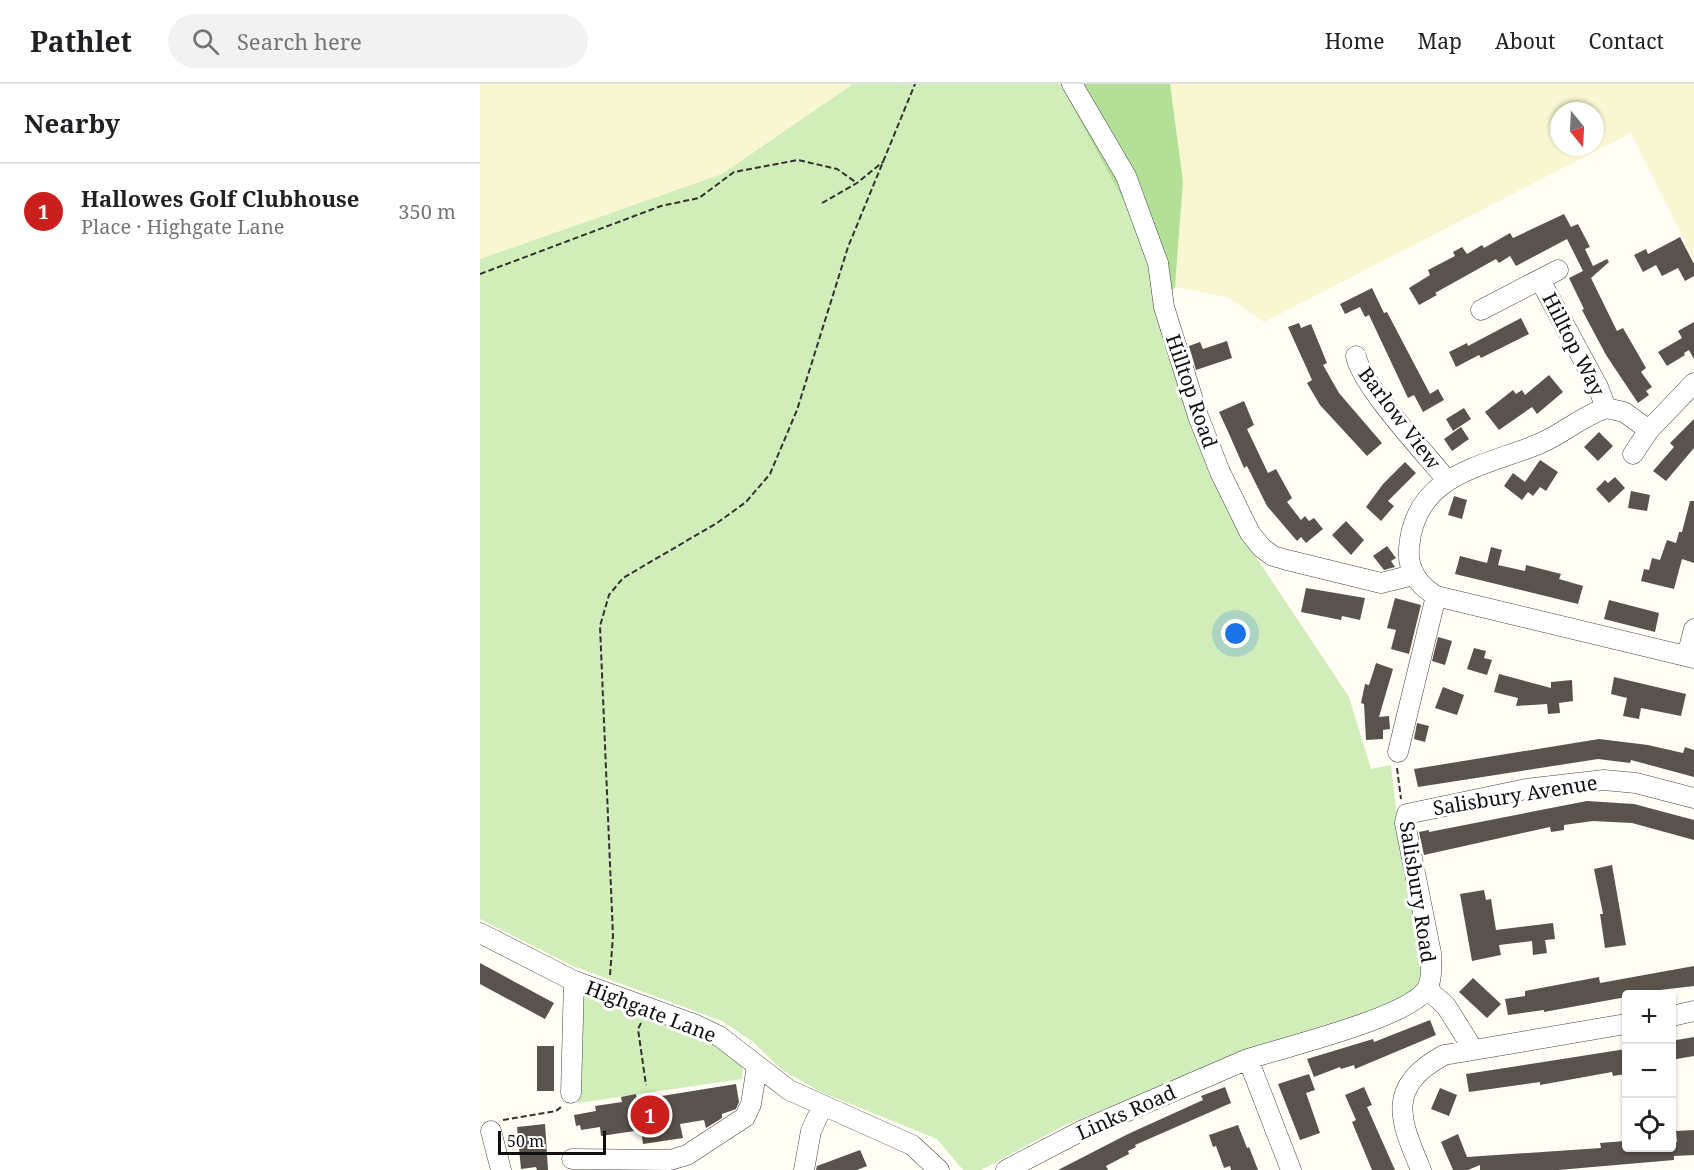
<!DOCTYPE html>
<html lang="en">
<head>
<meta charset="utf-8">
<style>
	:root { --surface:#fff; --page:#f2f2f2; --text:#202124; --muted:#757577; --line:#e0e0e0; --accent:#cb1f1d }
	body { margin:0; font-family:"Noto Serif",serif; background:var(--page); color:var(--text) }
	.controls { position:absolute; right:18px; bottom:18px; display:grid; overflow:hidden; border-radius:6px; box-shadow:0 2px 4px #0004 }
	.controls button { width:54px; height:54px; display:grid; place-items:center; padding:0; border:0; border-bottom:2px solid var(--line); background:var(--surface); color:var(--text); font:30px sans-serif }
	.compass { position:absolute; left:1070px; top:18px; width:54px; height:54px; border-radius:50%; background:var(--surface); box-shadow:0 2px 4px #0004; rotate:162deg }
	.scale { position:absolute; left:18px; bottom:15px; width:108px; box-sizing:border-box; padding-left:6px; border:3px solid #101010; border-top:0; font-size:16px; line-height:21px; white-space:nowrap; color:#101010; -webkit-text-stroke:4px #fff; paint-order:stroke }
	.you { position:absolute; left:756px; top:550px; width:21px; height:21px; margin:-15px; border:4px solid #fff; border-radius:50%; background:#1a73e8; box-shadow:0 0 0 9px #1a73e833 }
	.badge { display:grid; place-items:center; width:39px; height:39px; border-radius:50%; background:var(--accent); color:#fff; font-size:20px; font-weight:700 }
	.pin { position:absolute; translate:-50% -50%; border:3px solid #fff; box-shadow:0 2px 6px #0006 }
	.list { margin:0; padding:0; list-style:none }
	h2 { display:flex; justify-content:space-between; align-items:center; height:78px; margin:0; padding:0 24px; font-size:26px }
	h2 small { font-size:20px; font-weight:400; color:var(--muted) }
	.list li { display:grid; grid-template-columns:39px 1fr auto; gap:18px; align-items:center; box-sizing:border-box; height:96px; padding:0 24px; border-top:2px solid var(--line) }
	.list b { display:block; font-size:22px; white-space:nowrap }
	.list p { margin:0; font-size:20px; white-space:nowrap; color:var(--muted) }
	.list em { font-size:20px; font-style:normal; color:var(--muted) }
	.icon { flex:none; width:33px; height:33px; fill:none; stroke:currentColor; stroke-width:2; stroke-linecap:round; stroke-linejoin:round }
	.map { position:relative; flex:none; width:1214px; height:1086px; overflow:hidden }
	header { display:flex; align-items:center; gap:36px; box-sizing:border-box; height:84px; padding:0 30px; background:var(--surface); border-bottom:2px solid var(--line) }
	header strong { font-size:28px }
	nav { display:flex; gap:33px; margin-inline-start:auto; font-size:21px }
	.search { width:420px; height:54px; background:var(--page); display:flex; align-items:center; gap:15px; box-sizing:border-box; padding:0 21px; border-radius:33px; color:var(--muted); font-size:22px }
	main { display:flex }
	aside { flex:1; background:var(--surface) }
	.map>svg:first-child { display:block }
	.farmland { fill:#f8f7d1; fill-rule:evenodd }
	.green { fill:#d1edb9 }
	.forest { fill:#b4df97 }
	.building { fill:#5a524c }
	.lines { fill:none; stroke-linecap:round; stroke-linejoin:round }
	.minor-casing { stroke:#434343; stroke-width:21 }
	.path { stroke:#323232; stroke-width:2; stroke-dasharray:6 3; stroke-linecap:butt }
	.minor { stroke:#fff; stroke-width:20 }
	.labels { text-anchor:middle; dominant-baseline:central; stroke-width:6; stroke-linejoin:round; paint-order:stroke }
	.street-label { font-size:20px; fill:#101010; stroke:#fff }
</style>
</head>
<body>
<header>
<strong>Pathlet</strong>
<div class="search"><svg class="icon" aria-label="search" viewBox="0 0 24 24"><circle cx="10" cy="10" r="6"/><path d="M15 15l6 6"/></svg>Search here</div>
<nav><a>Home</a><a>Map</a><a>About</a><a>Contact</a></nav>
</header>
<main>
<aside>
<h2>Nearby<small></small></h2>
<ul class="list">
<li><span class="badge">1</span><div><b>Hallowes Golf Clubhouse</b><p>Place · Highgate Lane</p></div><em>350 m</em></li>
</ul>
</aside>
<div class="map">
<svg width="1214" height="1086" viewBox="0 0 1214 1086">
	<rect width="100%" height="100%" fill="#fffdf4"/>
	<path class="farmland" d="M0,0H373L242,90L0,175Z
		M690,0H1214V175L1151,49L784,238L747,213L695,203L703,97ZM1079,27H1115V63H1079Z"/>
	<path class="green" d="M373,0H580L641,112L670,175L762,452L869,613L891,685L911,681L917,734L942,844L944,901L887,930L771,967L585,1041L501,1086H483L457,1055L341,1008L302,986L272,957L242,937L93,882L0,835V175L242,90Z
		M98,906L229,952L263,980L262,995L98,1019Z"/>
	<path class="forest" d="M580,0H690L703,97L695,203L676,227L670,175L641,112Z"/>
	<path class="building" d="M1084,130L1091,143L1098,140L1110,163L1105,165L1113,182L1127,175L1129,178L1111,194L1137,247L1143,244L1166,284L1161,288L1172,303L1166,307L1169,311L1158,319L1126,271L1102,226L1104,225L1089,194L1103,187L1087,155L1036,182L1030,172L1019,179L1016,175L955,209L957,211L939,221L929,204L950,191L948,186L975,172L973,168L982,163L987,170L1002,161L1004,164L1030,149L1033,154Z
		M1200,153L1214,180V192L1205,197L1198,184L1182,192L1176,181L1163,188L1154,171L1166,165L1168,170Z
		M892,204L904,229L907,228L950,310L958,305L964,316L943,328L934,311L928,314L889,231L885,233L880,223L865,230L860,220Z
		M1041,234L1049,250L1001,274L999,271L976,283L969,268L987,259L988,262Z
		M1214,238V275L1209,266L1204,269L1205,271L1187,282L1178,268L1202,254L1198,247Z
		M819,239L821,244L831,240L847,279L843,281L859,309L902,359L887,372L840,321L827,299L832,296L808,243Z
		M747,257L752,274L716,286L709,262L720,258L723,265Z
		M1069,291L1083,308L1057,330L1052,323L1019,346L1005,328L1033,306L1036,310L1042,306L1045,311Z
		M764,317L774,341L767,345L788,389L796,385L812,414L807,418L821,436L825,432L829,437L834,434L843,445L826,459L821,453L817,457L787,422L767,382L764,384L750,352L739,328Z
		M984,324L991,335L973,347L966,335Z
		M1214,335V364L1186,397L1173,387L1194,363L1190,359Z
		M981,343L989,355L972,367L964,355Z
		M1119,348L1133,362L1118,377L1104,363Z
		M1060,376L1078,388L1066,407L1060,403L1053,412L1048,408L1042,416L1024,402L1033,389L1045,398Z
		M925,378L936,389L908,417L914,422L901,437L886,423L903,400Z
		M1135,393L1145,404L1129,419L1116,405L1125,396L1128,399Z
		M1151,407L1170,411L1167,427L1148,424Z
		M974,412L987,416L982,435L968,431Z
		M1210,417H1214V479L1202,475L1194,505L1161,497L1164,485L1169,486L1172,474L1180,476L1187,456L1196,459L1199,448H1202Z
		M866,437L884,456L871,471L852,451Z
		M907,462L916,474L911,477L915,483L904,486L893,472Z
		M1011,463L1022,466L1018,481L1045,487L1046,481L1081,490L1079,495L1103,502L1098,520L975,490L980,472L1007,479Z
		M826,504L885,514L880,536L862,532L861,536L821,528Z
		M915,514L941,521L929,570L911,565L916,546L907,544Z
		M1129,516L1179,529L1175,548L1124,535Z
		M958,553L972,557L965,581L952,577Z
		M994,564L1006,567L1004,574L1012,576L1007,591L987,585Z
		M896,579L913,585L899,633L909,632L910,645L903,646V655L886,656L884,620L881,619L885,600L889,601Z
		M1019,590L1071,604V598L1092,596L1093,617L1079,619L1080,629L1068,630L1067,620L1036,622L1038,614L1014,608Z
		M1134,593L1206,610L1201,632L1161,624L1159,635L1143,632L1147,614L1131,610Z
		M963,603L984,611L977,631L955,624Z
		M937,639L949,642L945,658L934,655Z
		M1119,655L1168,661L1203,669L1205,663L1214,666V693L1151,676L1150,679L1118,675L938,703L934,685Z
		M1107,717L1154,720L1214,736V756L1152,739L1113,737L1084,741V746L1071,748L1070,743L944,771L939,748L949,746V748Z
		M1132,781L1146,861L1125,864L1120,830H1123L1114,785Z
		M1004,806L1006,816L1011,815L1016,846L1073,839L1075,855L1065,856L1067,869L1053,871L1052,857L1019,861L1021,871L992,877L980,810Z
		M0,879L74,919L65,935L0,900Z
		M1214,882V902L1146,910V913L1064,928V926L1028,931L1025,915L1045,912V907L1119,893L1120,899Z
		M993,894L1021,920L1007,934L979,908Z
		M950,936L956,951L875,985L874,981L861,985L860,983L834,993L827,975L893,955L894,958Z
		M1214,953V972L1191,976V957Z
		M57,962H74V1007H57Z
		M1146,965V990L1133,992L1132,988L1060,1001V998L989,1008L986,990Z
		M829,990L835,1006L826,1009L840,1049L820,1056L798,1000Z
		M256,1000L259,1018L256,1025L242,1030V1034L226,1044L224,1036L200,1040L203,1054L163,1060L161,1046L121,1052L120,1043L101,1046L100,1041L96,1042L94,1031L116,1027L115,1022L142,1018L141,1013L156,1010L157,1016Z
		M745,1003L751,1019L655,1061L656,1063L648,1067L649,1070L626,1082L628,1086H578L648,1050L723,1016L721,1012Z
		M884,1003L892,1021L887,1023L915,1086H892L872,1038L876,1036L865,1011Z
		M960,1004L977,1011L969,1032L951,1025Z
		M65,1040L68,1086H57L56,1083L41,1085L37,1043Z
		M758,1041L767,1064L769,1063L778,1086H751L750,1082L744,1084L736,1062L733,1063L729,1051Z
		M1214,1046V1071L1194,1072V1076L1078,1086H1000V1081L988,1086H973L961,1058L978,1050L987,1073L1121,1064L1120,1059L1145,1057L1146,1064H1191V1059L1197,1058L1196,1047Z
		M380,1066L387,1082L377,1086H336L337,1082Z"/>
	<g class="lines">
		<g class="minor-casing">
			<path id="minor" d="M592,0L646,92L678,179L684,223L718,332L740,388L770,449L782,464L793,472L807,476L901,499L933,491
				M1060,196L1118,303L1126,324
				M1001,226L1078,186
				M876,272C881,301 945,369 966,395
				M1169,346L1144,328L1126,324C1102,332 1084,349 1061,359C1005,383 935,388 929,464C927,486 938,501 956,512L1214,574
				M1153,370L1169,346L1214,299
				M1207,572L1214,545
				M918,668L956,512
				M0,849L94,897L216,941L239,952L309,1006L432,1061L459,1086
				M947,905L966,922L993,965
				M1192,932L1214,927
				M91,1009L94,897
				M11,1047L21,1086
				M92,1075L190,1076L207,1071L265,1033L271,1020L277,982
				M324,1086L331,1047L342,1023
				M526,1086L601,1047L768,975
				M811,1086L768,975C805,963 926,934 946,906C953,896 951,881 951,869L925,739L927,730L1046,705L1124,696L1156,699L1214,714
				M941,1086C920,1036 905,1003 964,971L1146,940"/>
		</g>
		<path class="path" d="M342,119L377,99L404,77
			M0,190L181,122L219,114L254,88L318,76L357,85L377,99
			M917,684L921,715
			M130,891L133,852L120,542L129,511L143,494L237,439L266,418L290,390L317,326L368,163L435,0
			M161,939L158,945L166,1001
			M23,1036L76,1027L81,1023"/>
		<use href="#minor" class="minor"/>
	</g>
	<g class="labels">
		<g class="street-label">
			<text transform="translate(1094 260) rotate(63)">Hilltop Way</text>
			<text transform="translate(712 307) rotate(71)">Hilltop Road</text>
			<text transform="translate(920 334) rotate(53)">Barlow View</text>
			<text transform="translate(1035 711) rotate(-9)">Salisbury Avenue</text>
			<text transform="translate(938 808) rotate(81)">Salisbury Road</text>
			<text transform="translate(171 927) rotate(21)">Highgate Lane</text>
			<text transform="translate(646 1028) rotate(-24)">Links Road</text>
		</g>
	</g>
</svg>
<div class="controls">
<button>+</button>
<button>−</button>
<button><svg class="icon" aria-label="locate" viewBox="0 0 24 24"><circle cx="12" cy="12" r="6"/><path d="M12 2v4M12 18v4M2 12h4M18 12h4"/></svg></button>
</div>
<svg class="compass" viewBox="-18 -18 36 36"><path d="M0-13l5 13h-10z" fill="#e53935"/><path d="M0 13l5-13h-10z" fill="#757577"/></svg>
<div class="scale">50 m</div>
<div class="you"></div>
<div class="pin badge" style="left:170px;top:1031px">1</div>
</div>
</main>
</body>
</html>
